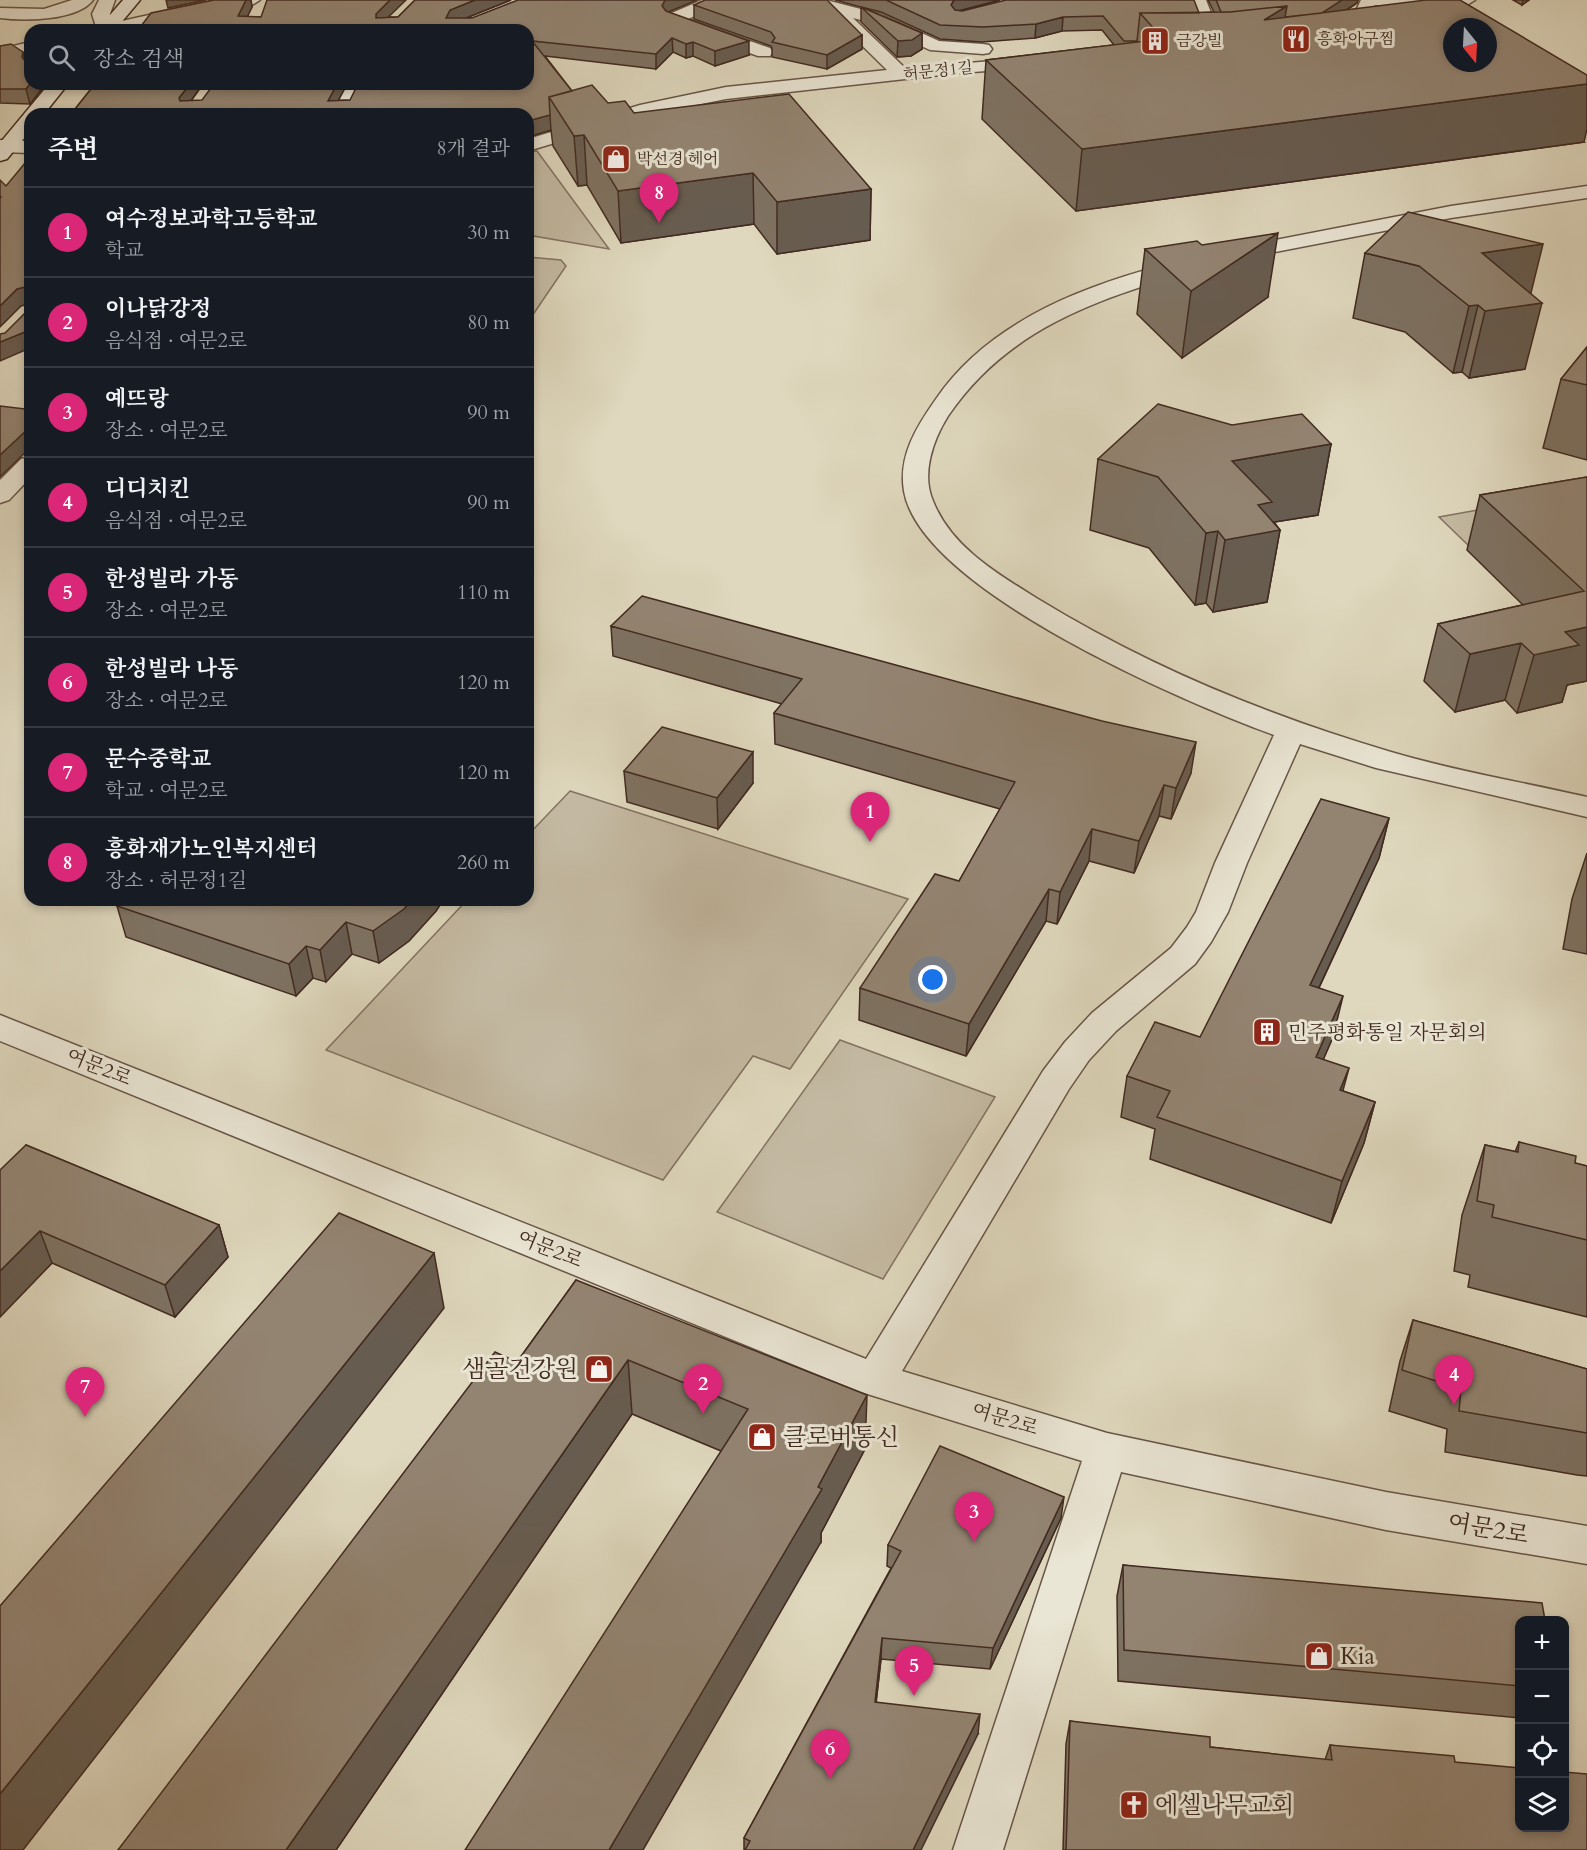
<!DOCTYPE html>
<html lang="ko">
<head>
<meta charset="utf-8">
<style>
	:root { --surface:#171b24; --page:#20242c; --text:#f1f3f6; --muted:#9ea1a6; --line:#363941; --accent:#db2777 }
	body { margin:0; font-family:Cardo,"Noto Serif KR",serif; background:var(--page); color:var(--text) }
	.controls { position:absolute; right:18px; bottom:18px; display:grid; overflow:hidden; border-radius:12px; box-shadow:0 3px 9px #0003 }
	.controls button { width:54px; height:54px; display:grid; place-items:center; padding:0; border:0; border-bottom:2px solid var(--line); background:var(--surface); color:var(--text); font:30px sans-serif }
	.compass { position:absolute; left:1443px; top:18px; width:54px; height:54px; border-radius:50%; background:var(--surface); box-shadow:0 3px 9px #0003; rotate:162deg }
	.you { position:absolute; left:933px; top:980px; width:21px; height:21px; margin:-15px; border:4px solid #fff; border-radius:50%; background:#1a73e8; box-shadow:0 0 0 9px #1a73e833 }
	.badge { display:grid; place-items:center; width:39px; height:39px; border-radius:50%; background:var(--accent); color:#fff; font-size:20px; font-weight:700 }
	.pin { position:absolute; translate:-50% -50px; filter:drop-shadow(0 2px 3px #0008) }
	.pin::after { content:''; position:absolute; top:32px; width:21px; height:18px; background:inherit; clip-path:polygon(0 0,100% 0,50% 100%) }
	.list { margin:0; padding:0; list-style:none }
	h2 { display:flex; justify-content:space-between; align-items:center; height:78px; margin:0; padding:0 24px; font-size:26px }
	h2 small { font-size:20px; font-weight:400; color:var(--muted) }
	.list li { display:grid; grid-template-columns:39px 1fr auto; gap:18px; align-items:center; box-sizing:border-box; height:90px; padding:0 24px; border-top:2px solid var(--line) }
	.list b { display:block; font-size:22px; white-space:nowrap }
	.list p { margin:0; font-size:20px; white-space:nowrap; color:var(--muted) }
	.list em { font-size:20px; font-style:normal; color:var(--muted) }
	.icon { flex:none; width:33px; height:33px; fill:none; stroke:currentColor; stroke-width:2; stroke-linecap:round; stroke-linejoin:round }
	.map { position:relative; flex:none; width:1587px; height:1850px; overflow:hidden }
	.search { position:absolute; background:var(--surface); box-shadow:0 3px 9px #0003; left:24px; top:24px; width:510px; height:66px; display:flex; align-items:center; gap:15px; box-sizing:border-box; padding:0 21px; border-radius:18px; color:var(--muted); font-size:22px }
	.panel { position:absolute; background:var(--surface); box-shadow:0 3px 9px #0003; left:24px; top:108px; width:510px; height:798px; border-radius:18px }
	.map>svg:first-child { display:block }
	.green { fill:#c4baa3; stroke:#827262; stroke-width:1.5 }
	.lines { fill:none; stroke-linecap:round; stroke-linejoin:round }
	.street-casing { stroke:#685648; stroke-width:3 }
	.secondary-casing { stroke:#412a20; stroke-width:3 }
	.street { fill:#eae6d5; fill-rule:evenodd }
	.secondary { fill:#eae6d5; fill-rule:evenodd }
	.wall { fill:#7e7262; stroke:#412a20; stroke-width:1.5 }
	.shaded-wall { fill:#675c50; stroke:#412a20; stroke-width:1.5 }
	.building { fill:#938472; stroke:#412a20; stroke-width:1.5; fill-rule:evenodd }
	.labels { text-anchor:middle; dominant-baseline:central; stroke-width:6; stroke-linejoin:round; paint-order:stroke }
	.far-poi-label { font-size:16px; fill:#412a20; stroke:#eae6d5; text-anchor:start }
	.far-street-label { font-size:16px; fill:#412a20; stroke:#eae6d5 }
	.poi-label { font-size:20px; fill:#412a20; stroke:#eae6d5; text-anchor:start }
	.street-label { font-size:20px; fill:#412a20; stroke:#eae6d5 }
	.near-poi-label { font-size:24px; fill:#412a20; stroke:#eae6d5; text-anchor:start }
	.near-street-label { font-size:24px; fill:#412a20; stroke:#eae6d5 }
</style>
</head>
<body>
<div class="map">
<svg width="1587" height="1850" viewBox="0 0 1587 1850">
	<rect width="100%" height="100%" fill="#dfd8be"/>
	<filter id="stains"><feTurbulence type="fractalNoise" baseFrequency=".00333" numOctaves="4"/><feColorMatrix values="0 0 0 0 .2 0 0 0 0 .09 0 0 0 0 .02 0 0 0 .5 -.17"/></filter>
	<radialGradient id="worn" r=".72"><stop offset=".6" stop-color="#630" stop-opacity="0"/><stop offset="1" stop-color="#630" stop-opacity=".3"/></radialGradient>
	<path class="green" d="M537,151L609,249L528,235V152Z
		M528,257L561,260L566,266L528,322Z
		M1522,502L1468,545L1439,517Z
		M570,791L908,899L790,1069L753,1056L663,1180L326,1050L467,900H528V835Z
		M840,1040L995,1097L883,1279L717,1212Z"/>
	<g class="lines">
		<g class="street-casing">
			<path id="street" d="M72,0H93C77,21 24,21 0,18V8L44,9Z
				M99,0H115L110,14L113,23L216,0H260L252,5L221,9L129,30H97L92,14Z
				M702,0H724L722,4L688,19L770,48L773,52L770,56H758L667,23L664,19L667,15Z
				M798,0H826L880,14L939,41L983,44L989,45L992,49L989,53L983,54L930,50L868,22L853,18L905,68L1030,58L1036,59L1039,63L1036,67L1030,68L959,73L726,99L651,114L528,151V139L640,105L726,87L887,70L827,11L800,4Z
				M1190,0H1206L1228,55L1225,59H1213L1210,55Z
				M1361,0H1475L1467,5H1375C1367,22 1354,49 1331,44L1328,40L1350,23Z
				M30,42V52L0,59V49Z
				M348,84H366L350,114H332Z
				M0,140L30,141V153L0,152Z
				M1587,186V198L1451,218L1234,260L1226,259L1223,254L1226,249L1234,248L1451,206Z
				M1184,260L1192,261L1195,266L1192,271C1095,300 1007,329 948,416C933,440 921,474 933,501C951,547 998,574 1038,599C1149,667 1266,715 1391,752C1455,771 1522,782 1587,797V817L1376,768L1300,744L1247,863L1228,912L1211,942L1195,964L1116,1031L1089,1060L1069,1089L902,1371L1107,1433L1386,1492L1587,1526V1564L1386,1530L1121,1472L1003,1850H953L1082,1461L861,1392L0,1041V1015L866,1359L1043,1071L1065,1042L1092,1013L1171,948L1187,927L1196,912L1215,863L1274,735C1186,703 921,590 904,491C898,456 917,426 936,399C991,318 1093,282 1184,260Z
				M30,457V478L9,500L0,503V480L21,459Z"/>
		</g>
		<g class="secondary-casing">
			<path id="secondary" d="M123,0H140L115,30H97Z
				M49,84H68L44,114H30V131L7,159L0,161V143Z"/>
		</g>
		<use href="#street" class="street"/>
		<use href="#secondary" class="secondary"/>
	</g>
	<path class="wall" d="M214,0H251L252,7L247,17H398L415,0H511L466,18L668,12L749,55L715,66L693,56L686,58L673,52L656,69L545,56L572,91L634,113L871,189L870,240L777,254L754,224L621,243L587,185L578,186L553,146L551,130L528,137V114H71L95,84H203L191,101L350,100L528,84L138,30Z
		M835,0H1000L959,11L1199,13L1214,12L1208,0H1358L1357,3L1347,10L1584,142L1076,211L982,119L986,60L1114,45L1102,30L1062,31L1035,38L982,42L940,39L881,12L861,7L922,33V49L911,56L897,57L861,22V7Z
		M1513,0H1529L1522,5Z
		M694,5L862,35V49L827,69L772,57V48L771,46L694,19Z
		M0,46L23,52L30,84H39L41,90L30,104L0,103Z
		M1145,249L1268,297L1182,358L1137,314Z
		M1365,253L1530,293L1525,369L1469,378L1462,372L1453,373L1405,332L1353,318Z
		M1587,347V460L1543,448L1561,379Z
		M1331,444L1318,515L1274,522L1280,530L1267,602L1213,612L1206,603L1195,605L1149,548L1090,530L1098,459Z
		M1587,477V681L1567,685L1562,702L1517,713L1505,700L1455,712L1424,681L1438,624L1523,605L1467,550L1480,495Z
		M611,626L1191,773L1171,819L1159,816L1134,873L1089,861L1057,924L1046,921L966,1056L859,1020L860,988L959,881L1000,809L775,744L774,713L782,704L613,656Z
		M624,771L753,783L718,829L627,802Z
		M1389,818L1379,858L1319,988L1333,1037L1323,1060L1343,1091L1375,1102L1364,1143L1331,1223L1150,1159L1155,1129L1121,1117L1127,1076L1200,1037Z
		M1587,853V954L1563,949L1572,899Z
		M123,900H443L436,911L409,941L379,963L352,954L326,982L313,978L296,996L126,937L117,906Z
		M1519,1142L1575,1163L1587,1166V1317L1468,1287L1470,1275L1454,1271L1462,1215L1485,1145L1515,1152Z
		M26,1145L219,1225L228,1257L175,1317L52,1263L0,1317Z
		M576,1280L865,1449L821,1533V1542L721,1451L632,1414L336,1850H118L517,1362Z
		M1413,1320L1587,1369V1476L1577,1475L1445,1452L1447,1429L1389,1411L1400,1361Z
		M1061,1518L990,1669L881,1659L876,1702L978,1734L744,1850V1838L891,1568L887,1566L888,1545Z
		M1123,1565L1520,1620V1718L1118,1681L1117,1596Z
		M1070,1721L1210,1747L1325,1760L1330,1745L1455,1762L1587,1850H1063L1066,1744Z"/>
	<path class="shaded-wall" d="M166,0H206L168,8Z
		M246,0H251L252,7L241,30L238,16Z
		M390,0H406L377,28L376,14Z
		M475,0H511L451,24L446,18L450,10Z
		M665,0H697L666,13L662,6Z
		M954,0H1000L954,12L951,5Z
		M1342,0H1358L1357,3L1327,22L1264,20L1287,6L1318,15Z
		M1523,0H1529L1522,5Z
		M1063,17L1062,31L1035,38L1036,24Z
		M922,33V49L911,56L897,57L898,41Z
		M862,35V49L827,69V55Z
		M672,38L673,52L656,69V54Z
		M749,41V55L715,66V51Z
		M693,42V56L686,58V44Z
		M30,84H39L41,90L30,104L26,89Z
		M190,84H203L182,113L179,98Z
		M337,84H347L331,114L328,101Z
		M1587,84V129L1584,142L1076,211L1082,149Z
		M550,115L551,130L528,137V121Z
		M584,135L587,185L578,186L574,136Z
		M753,173L754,224L621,243L618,191Z
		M871,189L870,240L777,254V202Z
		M1278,233L1268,297L1182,358L1191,291Z
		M1543,244L1528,305L1542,303L1525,369L1469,378L1485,311L1478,305L1462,372L1453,373L1469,306L1482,253Z
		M25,287L29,304L21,306L0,327V306L17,289Z
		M30,330V348L0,361V342Z
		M30,427V448L0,477V455Z
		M1331,444L1318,515L1269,523L1280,530L1267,602L1213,612L1225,540L1232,461Z
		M1218,531L1206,603L1195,605L1206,533Z
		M1587,627V681L1567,685L1562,702L1517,713L1534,655L1565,632Z
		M1521,643L1505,700L1455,712L1470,654Z
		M1196,742L1191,773L1171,819L1176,788Z
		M753,752V783L718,829L717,798Z
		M1164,785L1159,816L1134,873L1139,841Z
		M1389,818L1379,858L1301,1026L1310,985Z
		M1092,829L1089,861L1057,924L1060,892Z
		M1049,889L1046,921L966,1056L969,1024Z
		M412,900H443L436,911L409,941L379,963L373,931Z
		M346,922L352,954L326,982L320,950Z
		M306,946L313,978L296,996L289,964Z
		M1343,996L1333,1037L1306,1099L1316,1057Z
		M1349,1068L1338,1109L1340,1090Z
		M1375,1102L1364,1143L1331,1223L1342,1181Z
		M219,1225L228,1257L175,1317L165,1285Z
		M40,1231L52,1263L0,1317V1271Z
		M434,1253L444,1308L23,1850H0V1794Z
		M628,1360L632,1414L336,1850H286Z
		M867,1395L865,1449L821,1533V1542L643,1850H609L818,1487Z
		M1064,1497L1061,1518L990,1669L993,1648Z
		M882,1638L881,1659L874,1722L875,1702Z
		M980,1714L978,1734L921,1850H913Z"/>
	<path class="building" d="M214,0H246L238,16L261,17L267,0H390L376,14V18L398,17L415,0H475L450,10L446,18H472L518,0H665L662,6L666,11L749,41L715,51L693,42L686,44L672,38L656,54L532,41L572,91L549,97L550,115L528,121V114H71L95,84H190L179,98L180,101L202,100L214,84H337L328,101L350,100L358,84H528V30H138L151,13Z
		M705,0H827L862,35L827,55L772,42L775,38L771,32L694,5Z
		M886,0H954L951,5L955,10L962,11L1006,0H1194L1199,13H1140L1137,41H1124L1103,16L1063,17L1036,24L983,27L940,25Z
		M1216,0H1342L1322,13L1285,17L1287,6L1230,12H1221Z
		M1426,0H1460L1587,75V84L1082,149L986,60L1163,39L1140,13L1230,12L1287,6L1264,20ZM1452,27H1488V63H1452Z
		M861,7L922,33L912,40L898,41Z
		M11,44L23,52L22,57L30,67V84L26,89H0V46Z
		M592,85L608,103L625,101L634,113L789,94L871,189L777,202L753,173L618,191L584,135L574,136L549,97Z
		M30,157V330L0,342V334L5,333L27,311L28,290L25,287L17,289L0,306V198L1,197L0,196V180L6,186Z
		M1408,212L1543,244L1482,253L1542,303L1485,311L1478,305L1469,306L1419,266L1365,253Z
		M1278,233L1191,291L1145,249L1197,241L1202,245Z
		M1587,347V385L1561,379Z
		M1158,404L1232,425L1302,414L1331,444L1232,461L1272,502L1258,505L1280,530L1225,540L1218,531L1206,533L1158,477L1098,459Z
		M0,406L25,409L28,406L30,411V427L0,455Z
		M1587,477V627L1565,632L1579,645L1534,655L1521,643L1470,654L1438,624L1584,591L1480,495Z
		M642,596L1102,721L1196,742L1176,788L1164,785L1139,841L1092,829L1060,892L1049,889L969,1024L860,988L935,874L959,881L1015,782L774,713L802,679L611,626Z
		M662,727L753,752L717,798L624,771Z
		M1321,799L1389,818L1310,985L1343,996L1316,1057L1349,1068L1340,1090L1375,1102L1342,1181L1157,1117L1170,1091L1127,1076L1155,1022L1200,1037Z
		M123,900H412L404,909L373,931L346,922L320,950L306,946L289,964L117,906Z
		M1519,1142L1576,1156L1575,1163L1587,1166V1240L1492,1217L1494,1205L1477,1201L1485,1145L1518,1152Z
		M26,1145L219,1225L165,1285L40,1231L0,1271V1170Z
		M339,1213L434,1253L0,1794V1606Z
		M576,1280L867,1395L818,1487L822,1489L609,1850H465L748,1409L628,1360L286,1850H118L495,1352L517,1362Z
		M1413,1320L1587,1369V1433L1459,1411L1461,1389L1402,1370Z
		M940,1446L1064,1497L993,1648L882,1638L875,1702L980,1714L913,1850H745L750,1841L744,1838L901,1551L888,1545Z
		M1123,1565L1542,1603L1545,1620H1520V1686L1124,1650Z
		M1070,1721L1210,1737V1747L1332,1760L1330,1745L1454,1756L1455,1762L1520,1768V1827H1564V1772L1587,1774V1850H1066Z"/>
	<defs>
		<g id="restaurant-square" transform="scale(1.5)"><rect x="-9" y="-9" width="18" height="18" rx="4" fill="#8f2418" stroke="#eae6d5"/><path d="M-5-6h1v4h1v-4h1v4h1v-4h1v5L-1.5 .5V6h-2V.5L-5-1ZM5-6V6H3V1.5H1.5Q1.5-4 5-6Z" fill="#fff"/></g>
		<g id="building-square" transform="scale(1.5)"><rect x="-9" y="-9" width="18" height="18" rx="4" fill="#8f2418" stroke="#eae6d5"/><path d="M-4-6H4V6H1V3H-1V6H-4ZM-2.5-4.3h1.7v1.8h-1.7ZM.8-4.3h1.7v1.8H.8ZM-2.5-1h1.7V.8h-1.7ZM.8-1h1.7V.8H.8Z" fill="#fff"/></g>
		<g id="shop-square" transform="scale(1.5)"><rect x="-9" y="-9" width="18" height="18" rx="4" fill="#8f2418" stroke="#eae6d5"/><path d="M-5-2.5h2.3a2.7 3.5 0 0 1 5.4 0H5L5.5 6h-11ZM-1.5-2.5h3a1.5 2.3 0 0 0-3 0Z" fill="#fff"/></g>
		<g id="church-square" transform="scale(1.5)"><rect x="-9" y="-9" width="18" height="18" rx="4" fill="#8f2418" stroke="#eae6d5"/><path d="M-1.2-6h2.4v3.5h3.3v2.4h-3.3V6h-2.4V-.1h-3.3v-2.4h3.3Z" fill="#fff"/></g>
	</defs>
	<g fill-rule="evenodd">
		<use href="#restaurant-square" x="1296" y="39"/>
		<use href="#building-square" x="1155" y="41"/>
		<use href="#shop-square" x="616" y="159"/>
		<use href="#building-square" x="1267" y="1032"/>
		<use href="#shop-square" x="599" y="1369"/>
		<use href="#shop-square" x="762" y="1437"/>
		<use href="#shop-square" x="1319" y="1656"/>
		<use href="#church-square" x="1134" y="1805"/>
	</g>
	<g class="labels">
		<g class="far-poi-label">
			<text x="1317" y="39">흥화아구찜</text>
			<text x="1176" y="41">금강빌</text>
			<text x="637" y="159">박선경 헤어</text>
		</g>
		<g class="far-street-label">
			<text transform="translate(938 71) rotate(-6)">허문정1길</text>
		</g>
		<g class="poi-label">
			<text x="1288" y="1032">민주평화통일 자문회의</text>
		</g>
		<g class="street-label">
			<text transform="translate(99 1067) rotate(22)">여문2로</text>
			<text transform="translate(550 1249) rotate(22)">여문2로</text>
			<text transform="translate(1005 1419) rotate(17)">여문2로</text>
		</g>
		<g class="near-poi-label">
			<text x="578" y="1369" text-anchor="end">샘골건강원</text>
			<text x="783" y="1437">클로버통신</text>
			<text x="1340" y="1656">Kia</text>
			<text x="1155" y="1805">에셀나무교회</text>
		</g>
		<g class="near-street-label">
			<text transform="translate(1488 1529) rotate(10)">여문2로</text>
		</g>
	</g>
	<rect width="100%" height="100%" filter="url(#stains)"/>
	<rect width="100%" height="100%" fill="url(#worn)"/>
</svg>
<div class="controls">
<button>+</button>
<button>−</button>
<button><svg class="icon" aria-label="locate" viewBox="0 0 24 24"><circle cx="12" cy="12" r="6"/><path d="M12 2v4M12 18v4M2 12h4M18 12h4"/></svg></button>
<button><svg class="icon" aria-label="layers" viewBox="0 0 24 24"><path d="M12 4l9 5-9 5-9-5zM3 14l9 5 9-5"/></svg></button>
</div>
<svg class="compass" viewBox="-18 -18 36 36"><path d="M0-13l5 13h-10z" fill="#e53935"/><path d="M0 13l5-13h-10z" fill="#9ea1a6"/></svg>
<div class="you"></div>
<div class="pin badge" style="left:870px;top:842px">1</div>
<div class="pin badge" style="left:703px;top:1414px">2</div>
<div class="pin badge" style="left:974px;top:1542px">3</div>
<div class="pin badge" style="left:1454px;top:1405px">4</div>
<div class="pin badge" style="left:914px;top:1696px">5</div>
<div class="pin badge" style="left:830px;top:1779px">6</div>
<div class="pin badge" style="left:85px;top:1417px">7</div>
<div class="pin badge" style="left:659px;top:223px">8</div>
<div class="search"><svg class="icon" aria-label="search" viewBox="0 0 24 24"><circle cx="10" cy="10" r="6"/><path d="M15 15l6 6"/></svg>장소 검색</div>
<section class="panel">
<h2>주변<small>8개 결과</small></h2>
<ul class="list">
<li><span class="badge">1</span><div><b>여수정보과학고등학교</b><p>학교</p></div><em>30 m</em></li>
<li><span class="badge">2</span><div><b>이나닭강정</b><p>음식점 · 여문2로</p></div><em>80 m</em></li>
<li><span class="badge">3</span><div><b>예뜨랑</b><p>장소 · 여문2로</p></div><em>90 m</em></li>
<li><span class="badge">4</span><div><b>디디치킨</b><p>음식점 · 여문2로</p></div><em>90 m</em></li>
<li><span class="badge">5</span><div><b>한성빌라 가동</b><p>장소 · 여문2로</p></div><em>110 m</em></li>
<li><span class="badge">6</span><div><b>한성빌라 나동</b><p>장소 · 여문2로</p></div><em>120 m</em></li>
<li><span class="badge">7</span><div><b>문수중학교</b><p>학교 · 여문2로</p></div><em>120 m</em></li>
<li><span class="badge">8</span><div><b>흥화재가노인복지센터</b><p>장소 · 허문정1길</p></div><em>260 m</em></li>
</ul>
</section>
</div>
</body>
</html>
